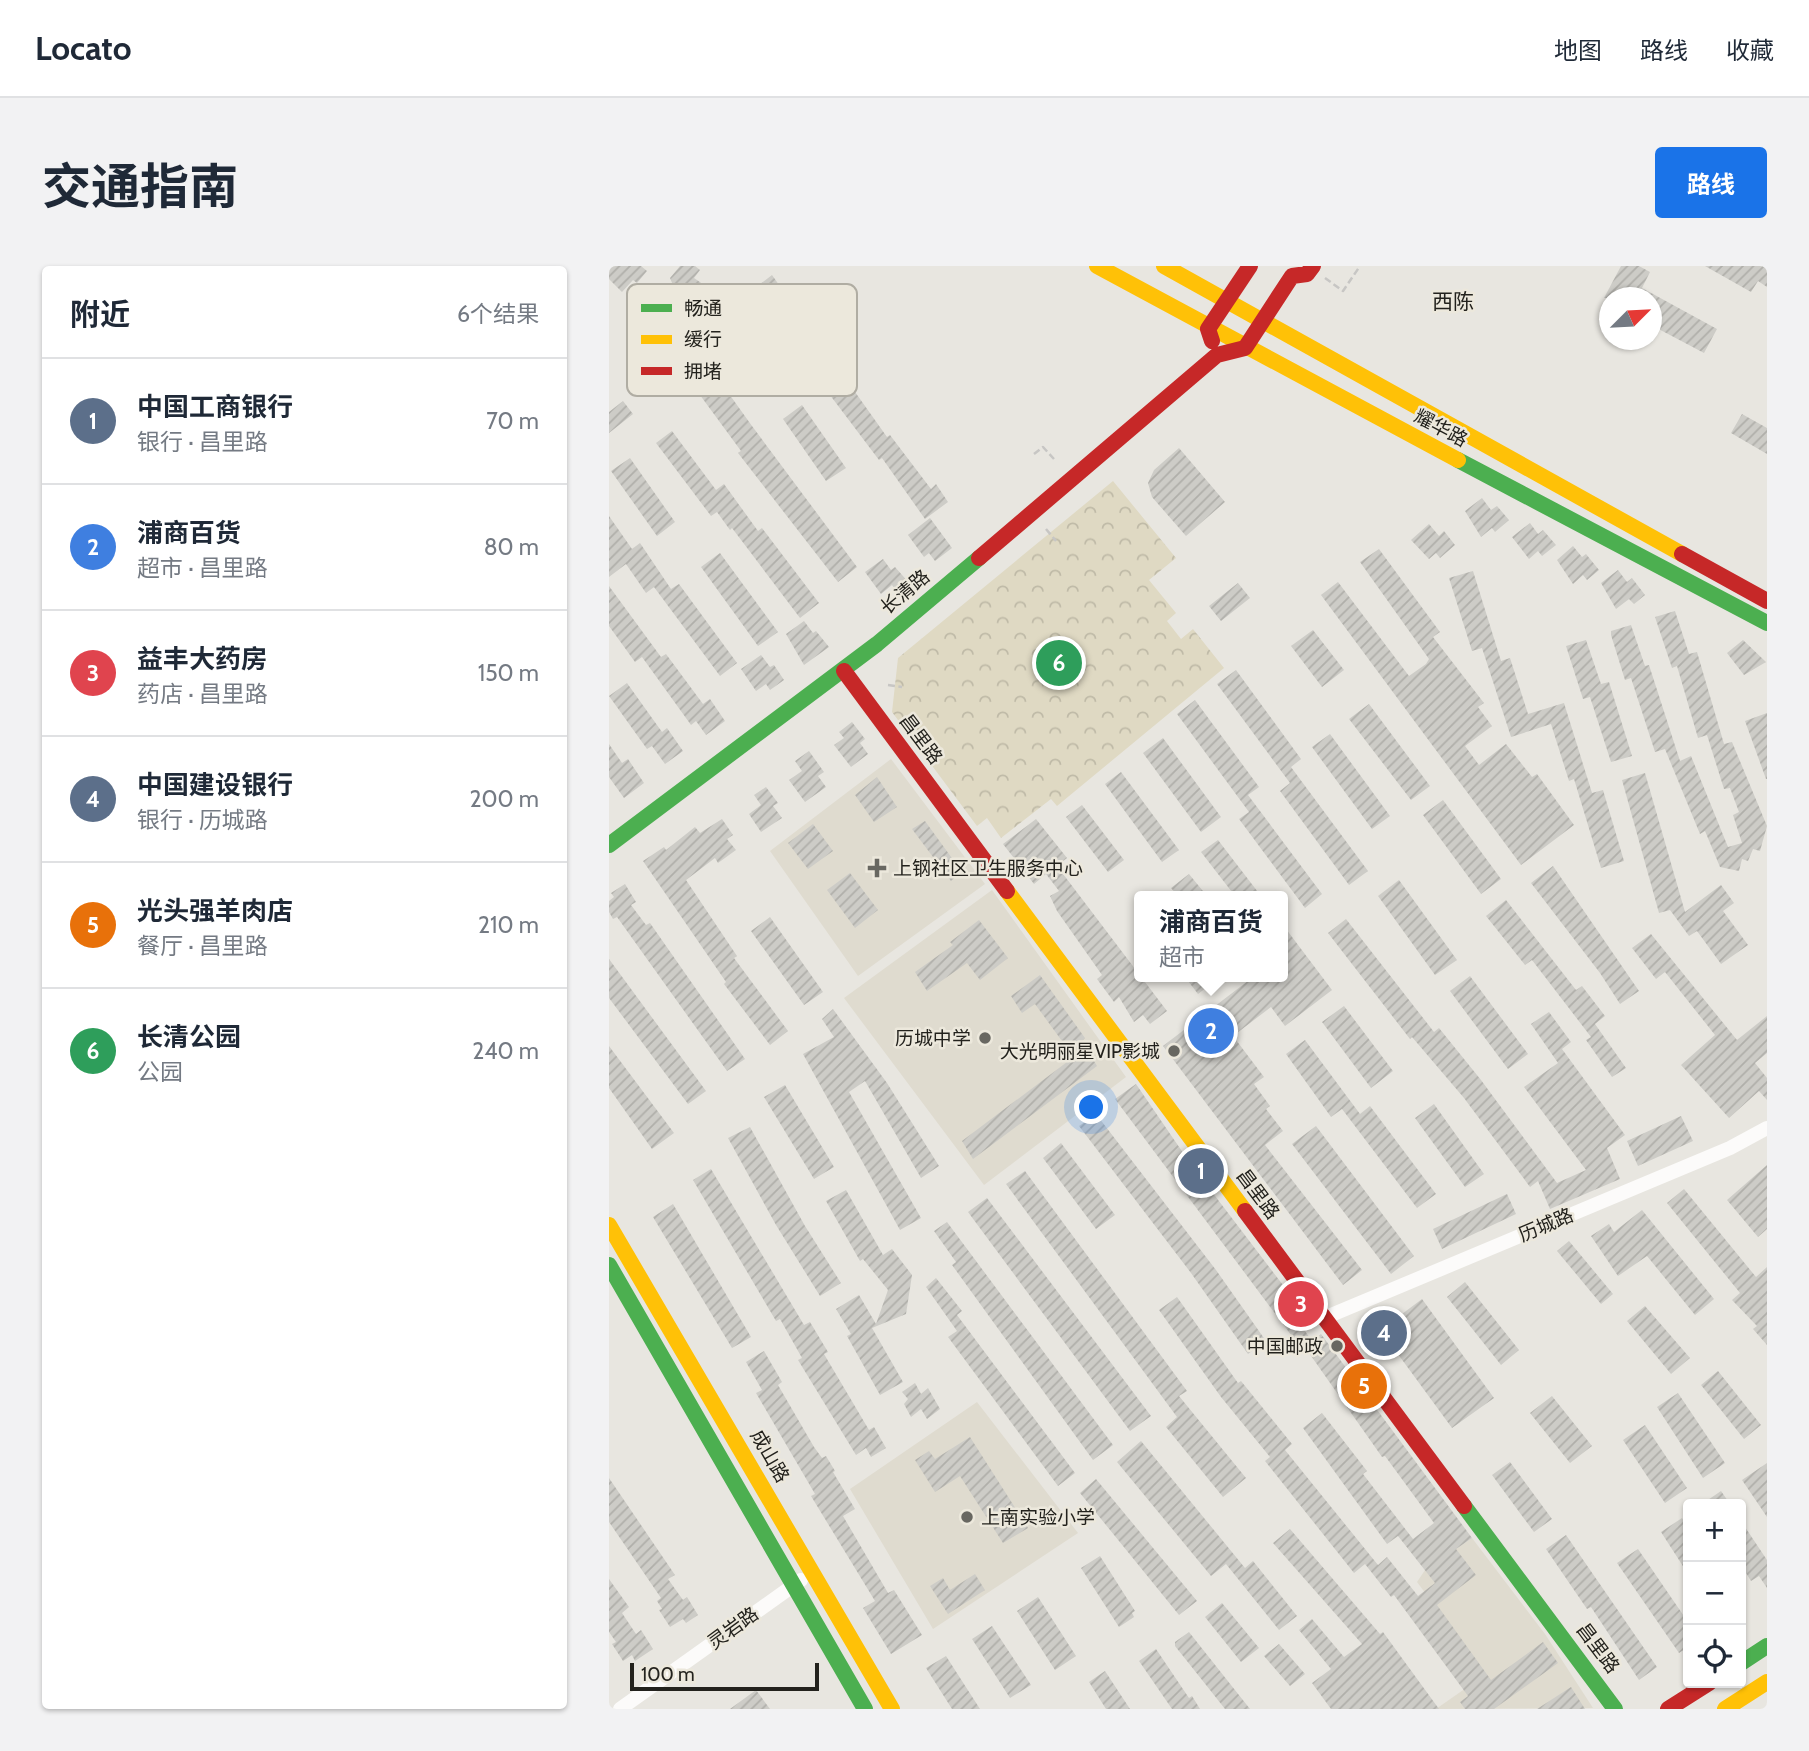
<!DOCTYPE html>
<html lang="zh">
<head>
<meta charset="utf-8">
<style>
	:root { --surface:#fff; --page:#f2f2f3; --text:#1f2937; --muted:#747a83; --line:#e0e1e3; --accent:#1a73e8 }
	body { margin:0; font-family:Cabin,"Noto Sans SC",sans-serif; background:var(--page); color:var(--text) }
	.controls { position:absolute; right:21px; bottom:21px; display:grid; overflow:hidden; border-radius:7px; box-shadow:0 2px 5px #0004 }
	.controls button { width:63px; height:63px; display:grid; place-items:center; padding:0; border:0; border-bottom:2px solid var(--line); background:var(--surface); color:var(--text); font:35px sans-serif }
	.compass { position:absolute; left:990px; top:21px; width:63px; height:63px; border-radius:50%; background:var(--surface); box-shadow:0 2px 5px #0004; rotate:66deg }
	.scale { position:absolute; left:21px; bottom:18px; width:189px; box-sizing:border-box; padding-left:7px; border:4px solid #23221d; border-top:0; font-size:19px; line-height:24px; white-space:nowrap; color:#23221d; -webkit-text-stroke:5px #ece8dc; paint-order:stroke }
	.you { position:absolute; left:483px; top:842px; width:24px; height:24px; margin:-18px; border:5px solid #fff; border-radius:50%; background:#1a73e8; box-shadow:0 0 0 10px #1a73e833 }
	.badge { display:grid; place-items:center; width:46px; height:46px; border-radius:50%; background:var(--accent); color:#fff; font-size:23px; font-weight:700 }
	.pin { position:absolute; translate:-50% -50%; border:4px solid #fff; box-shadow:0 2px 7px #0006 }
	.popup { position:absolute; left:525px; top:625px; width:154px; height:91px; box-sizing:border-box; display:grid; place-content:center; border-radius:7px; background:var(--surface); filter:drop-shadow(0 2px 5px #0005); font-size:23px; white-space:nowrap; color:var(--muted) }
	.popup b { font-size:26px; color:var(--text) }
	.popup::after { content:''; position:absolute; left:50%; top:100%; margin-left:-14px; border:14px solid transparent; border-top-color:var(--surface) }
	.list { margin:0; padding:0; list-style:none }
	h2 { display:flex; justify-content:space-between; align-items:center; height:91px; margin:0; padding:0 28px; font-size:30px }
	h2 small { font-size:23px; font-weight:400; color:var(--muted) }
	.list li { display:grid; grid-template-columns:46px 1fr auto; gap:21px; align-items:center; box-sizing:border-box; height:126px; padding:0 28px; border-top:2px solid var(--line) }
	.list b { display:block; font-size:26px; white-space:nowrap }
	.list p { margin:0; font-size:23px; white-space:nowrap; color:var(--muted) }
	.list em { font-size:23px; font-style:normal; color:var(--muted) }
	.icon { flex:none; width:38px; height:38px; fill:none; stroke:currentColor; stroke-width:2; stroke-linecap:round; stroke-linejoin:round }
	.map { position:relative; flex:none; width:1158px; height:1443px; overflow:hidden; border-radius:7px }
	header { display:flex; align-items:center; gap:42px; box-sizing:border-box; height:98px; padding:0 35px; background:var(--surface); border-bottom:2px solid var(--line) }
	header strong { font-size:33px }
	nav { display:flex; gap:38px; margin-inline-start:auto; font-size:24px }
	.intro { display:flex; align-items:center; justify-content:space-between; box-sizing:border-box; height:168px; padding:0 42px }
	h1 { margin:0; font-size:49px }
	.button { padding:18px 32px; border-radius:7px; background:var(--accent); color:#fff; font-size:24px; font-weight:700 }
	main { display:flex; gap:42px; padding:0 42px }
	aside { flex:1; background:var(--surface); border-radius:7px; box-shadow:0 2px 5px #0004 }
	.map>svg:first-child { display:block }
	.built { fill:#dfdbcf }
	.park { fill:url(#park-crowns) }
	.building { fill:url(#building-hatch) }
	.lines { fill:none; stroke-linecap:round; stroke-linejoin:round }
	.path { stroke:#c7c6c4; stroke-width:2.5; stroke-dasharray:7 3.5; stroke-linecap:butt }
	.street { stroke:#fcfbfa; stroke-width:14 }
	.fast { stroke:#4caf50; stroke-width:16 }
	.slow { stroke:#ffc107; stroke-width:16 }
	.jam { stroke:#c62828; stroke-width:16 }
	.poi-dot { fill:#686761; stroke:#ece8dc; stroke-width:2.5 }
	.labels { text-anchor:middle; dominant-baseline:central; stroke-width:5; stroke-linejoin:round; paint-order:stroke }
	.street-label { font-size:19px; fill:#23221d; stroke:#ece8dc }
	.poi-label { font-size:19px; fill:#23221d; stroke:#ece8dc; text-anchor:end }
	.neighbourhood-label { font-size:21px; fill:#23221d; stroke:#ece8dc }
	.key { fill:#ece8dc; stroke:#b0ada3; stroke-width:2 }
	.key-label { font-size:19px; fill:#23221d }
</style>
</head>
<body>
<header>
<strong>Locato</strong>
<nav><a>地图</a><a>路线</a><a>收藏</a></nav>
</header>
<div class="intro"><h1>交通指南</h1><a class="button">路线</a></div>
<main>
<aside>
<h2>附近<small>6个结果</small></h2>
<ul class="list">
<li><span class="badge" style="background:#5c6f8a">1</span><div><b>中国工商银行</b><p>银行 · 昌里路</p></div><em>70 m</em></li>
<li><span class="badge" style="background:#3f7fe0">2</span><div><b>浦商百货</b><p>超市 · 昌里路</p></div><em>80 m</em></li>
<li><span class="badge" style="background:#e0444e">3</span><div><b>益丰大药房</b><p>药店 · 昌里路</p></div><em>150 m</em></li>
<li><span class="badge" style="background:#5c6f8a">4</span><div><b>中国建设银行</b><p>银行 · 历城路</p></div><em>200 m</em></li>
<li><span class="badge" style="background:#e8710a">5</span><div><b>光头强羊肉店</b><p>餐厅 · 昌里路</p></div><em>210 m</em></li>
<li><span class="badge" style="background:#2e9e5b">6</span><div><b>长清公园</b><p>公园</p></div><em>240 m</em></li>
</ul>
</aside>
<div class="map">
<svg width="1158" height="1443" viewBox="0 0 1158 1443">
	<defs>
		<pattern id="park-crowns" width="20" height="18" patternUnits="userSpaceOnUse" patternTransform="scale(1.75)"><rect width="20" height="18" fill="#dfd9c3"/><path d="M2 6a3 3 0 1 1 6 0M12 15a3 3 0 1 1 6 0" fill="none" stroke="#bfbaa7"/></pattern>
		<pattern id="building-hatch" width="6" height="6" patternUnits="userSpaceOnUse" patternTransform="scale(1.75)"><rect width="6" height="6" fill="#cdccc7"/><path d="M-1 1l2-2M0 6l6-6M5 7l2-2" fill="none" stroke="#b0afaa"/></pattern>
	</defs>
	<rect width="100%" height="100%" fill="#e8e6e0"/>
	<path class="built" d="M282,493L376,618L249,710L161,585Z
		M383,624L517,811L375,919L235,732Z
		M368,1136L469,1267L324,1363L241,1223Z
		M863,1272L936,1368L984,1442L827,1443L877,1408L808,1316L816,1304Z"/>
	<path class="park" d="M504,215L567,292L540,314L567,347L558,355L572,373L584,363L615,402L448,540L442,533L392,572L378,552L368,560L283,446L289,392Z"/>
	<path class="building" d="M0,0H32L38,5L28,17L24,14L13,26L0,13Z
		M71,0H86L91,4L85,12L101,23L71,36L61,12Z
		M1012,0H1030L1041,6L1033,22L1108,63L1095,87L1042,59V32H995Z
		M1096,0H1158V21L1149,15L1142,26Z
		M163,9L278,171L281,169L322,223L327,218L339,236L316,253L273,192L270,194L162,51L166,49L146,22Z
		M122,38L161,100L142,113L120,82L125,78L105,50Z
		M82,69L101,95L98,97L143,160L248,301L229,316L129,187L132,185L77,110L81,108L63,82Z
		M14,135L24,148L0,167V146Z
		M193,139L237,202L217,215L174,153Z
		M1133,148L1158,162V188L1122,167Z
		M63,165L107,224L115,218L149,265L153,262L210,337L191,352L123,262L121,264L108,246L102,250L47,177Z
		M570,182L616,236L577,270L543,231L539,217L545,204Z
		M21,192L66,256L48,270L2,205Z
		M873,232L882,244L888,240L900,254L886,266L883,262L872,271L856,245Z
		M0,250L23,283L31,277L62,323L70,318L128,397L111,410L45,321L37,327L17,298L0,311Z
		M321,252L343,282L326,295L320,287L315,291L299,269Z
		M921,257L929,268L934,264L947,279L933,290L929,285L920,293L903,271Z
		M820,258L830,270L835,265L846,279L831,292L827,287L820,293L802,274Z
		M964,280L973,291L977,288L990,304L978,314L974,309L964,318L948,294Z
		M770,283L831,366L824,371L875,437L869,441L883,460L856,480L870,499L897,478L923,511L928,508L965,559L912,599L712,329L729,316L800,410L817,398L820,393L751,296Z
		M111,287L169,366L149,380L92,301Z
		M274,293L282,304L286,301L301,318L289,327L283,319L272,328L256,306Z
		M1009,304L1018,316L1023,312L1036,329L1025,338L1020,333L1007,343L992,317Z
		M864,305L892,395L901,392L919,448L955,437L983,527L994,524L1015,595L992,602L965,513L960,515L942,458L902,471L873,382L863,385L840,312Z
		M629,317L641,332L612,355L600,340Z
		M0,320L52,391L57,388L94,438L101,433L116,455L97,469L87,455L82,459L33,391L26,396L0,360Z
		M1066,345L1080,388L1088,386L1115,478L1123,476L1158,560L1151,585L1144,583L1139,595L1133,593L1130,605L1111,601L1096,565L1091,568L1056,483L1046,486L1022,412L1016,414L1002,369V365L1022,359L1036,400L1040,399L1071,495L1082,490L1119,581L1133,577L1124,549L1130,546L1121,522L1115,523L1098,469L1089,472L1068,400L1063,402L1046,351Z
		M195,355L204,367L207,365L220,381L195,399L177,368Z
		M704,364L735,404L713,421L682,380Z
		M977,374L992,418L1000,416L1023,490L1002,496L981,431L974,433L957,380Z
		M1134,374L1157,396L1135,409L1118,387Z
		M152,389L161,401L165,399L175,414L161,424L157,418L147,425L132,403Z
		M627,404L692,493L682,501L759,605L740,619L671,525L681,517L608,418Z
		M18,417L53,466L58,462L74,485L56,498L43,480L38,483L0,430Z
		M586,434L650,521L639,529L713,628L696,642L630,553L640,546L568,448Z
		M760,438L821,520L802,534L740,453Z
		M1158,447V513H1157L1136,455Z
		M243,456L256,473L251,477L259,488L242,501L225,479L235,472L230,466Z
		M721,468L781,550L763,563L703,481Z
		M554,472L612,551L592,566L534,487Z
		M0,478L13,497L19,493L35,517L15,532L0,511Z
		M200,485L215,506L209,510L217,521L196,536L180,514L193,505L186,495Z
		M512,506L570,584L553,596L496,518Z
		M1036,507L1076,646L1112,619L1125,637L1114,645L1139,679L1112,698L1088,665L1080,670L1061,644L1050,647L1013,514Z
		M268,511L288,541L265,556L246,529Z
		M157,521L169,537L164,540L173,552L152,566L140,548L152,539L145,529Z
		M834,534L892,613L872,628L814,549Z
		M473,539L515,594L499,606L457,551Z
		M113,553L124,569L118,573L127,584L109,597L106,592L77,614L128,690L125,692L179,765L161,779L115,718L117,716L34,595L55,581L57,584L86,561L91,567Z
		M427,553L458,592L448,600L558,745L541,758L534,749L525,756L510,731L505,736L488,713L493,709L448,645L441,630L450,625L437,608L425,618L394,578Z
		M316,555L353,606L342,615L303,563Z
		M204,558L224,585L199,603L179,577Z
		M609,574L652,630H626L592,586Z
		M944,600L1030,725L1011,738L991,707L922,617Z
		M241,607L269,644L246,662L218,624Z
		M580,608L598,630H569L562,622Z
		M790,614L848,694L826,709L769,630Z
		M16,618L27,636L22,639L37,659L41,657L136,793L118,805L8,651L4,653L0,646V635L5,631L2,627Z
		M897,634L967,724L973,720L996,750L986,758L1017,802L1003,811L977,774L982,771L923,694L916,699L877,650Z
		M161,651L214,726L195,739L142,665Z
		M737,653L825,766L830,762L872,814L948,917L977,904L915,821L949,797L922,758L940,746L962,776L953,783L1016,869L998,882L1011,913L941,943L929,915L921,921L855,832L803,771L801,773L719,667Z
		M370,654L399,692L371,714L358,697L318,725L306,706L344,679L341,676Z
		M674,659L723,724L676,760L662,741L624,770L655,811L645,818L661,840L657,843L674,865L656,879L753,1004L734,1019L554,780L644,711H674Z
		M1042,668L1128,774L1158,750V787L1146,797L1158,812V834L1150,825L1120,852L1072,799L1106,769L1056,706L1047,713L1023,682Z
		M0,693L97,825L79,838L0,732Z
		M431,709L476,772L473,775L488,800L364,893L353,875L462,793L455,784L458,782L426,738L413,747L402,730Z
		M861,710L919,788L899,803L841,725Z
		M576,711H611L589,728Z
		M735,740L784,805L762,822L713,756Z
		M224,743L278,817L330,900L312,912L256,815L240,826L312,952L291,964L194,788L225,771L213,753Z
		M696,774L751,848L761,840L827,928L808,942L733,843L722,851L677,788Z
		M0,780L65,867L43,883L0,822Z
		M527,818L581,897L699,1052L691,1058L703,1075L712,1068L863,1272L847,1283L867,1309L828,1339L882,1414L934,1376L949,1397L885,1443H856L851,1436L859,1430L785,1329L782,1331L756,1298L745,1307L656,1195L661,1191L612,1131L550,1044L568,1031L629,1117L632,1115L683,1178L676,1184L769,1299L778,1291L809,1330L826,1317L789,1270L778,1278L694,1162L713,1147L758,1205L754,1208L804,1273L825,1257L776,1190L773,1191L700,1087L697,1089L506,833Z
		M176,819L225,901L205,913L155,831Z
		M825,838L875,908L856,921L806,852Z
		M487,848L607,1004L657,1075L639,1088L582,1007L470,860Z
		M1072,850L1084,875L1029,900L1018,875Z
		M707,860L805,990L782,1008L683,878Z
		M141,861L196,960L232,1017L211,1030L167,959L119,872Z
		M452,877L506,949L487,963L434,892Z
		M1158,899V963L1149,971L1118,934Z
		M102,903L195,1059L201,1056L219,1086L215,1088L260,1164L265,1161L277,1182L262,1191L257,1182L247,1189L189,1094L193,1092L171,1053L167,1055L84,914Z
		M416,905L578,1125L570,1130L637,1212L614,1231L557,1161L568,1151L397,918Z
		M1075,923L1147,1011L1158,1001V1079L1144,1063L1148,1060L1123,1034L1131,1027L1058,937Z
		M237,924L274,989L283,983L303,1009L297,1048L263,1062L294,1116L271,1129L238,1070L242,1068L227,1043L250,1029L267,1058L279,1024L254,993L251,995L217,935Z
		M898,928L907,948L833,983L824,963Z
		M378,932L542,1150L521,1165L359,946Z
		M64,938L142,1071L123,1082L44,951Z
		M1033,944L1105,1033L1086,1049L1038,990L1009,1010L982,970L1000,958L1005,966Z
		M338,956L504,1179L484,1194L343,999L347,996L325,965Z
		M960,975L1004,1028L992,1038L948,985Z
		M327,1012L353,1045L348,1049L466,1207L449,1220L339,1071L348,1065L317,1021Z
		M856,1016L910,1084L892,1099L838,1031Z
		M813,1033L885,1132L843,1162L783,1080L780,1071L782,1060L789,1051Z
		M1036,1040L1081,1092L1062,1108L1018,1055Z
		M155,1085L173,1116L169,1119L205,1181L213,1192L217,1190L226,1205L224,1206L246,1243L234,1250L279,1327L285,1324L313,1369L282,1388L254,1342L266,1335L202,1230L206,1228L147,1127L153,1124L137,1096Z
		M1109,1105L1152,1159L1135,1173L1092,1119Z
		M306,1117L312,1128L319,1122L331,1143L318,1153L312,1143L302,1151L295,1138L299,1133L293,1126Z
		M1069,1127L1116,1197L1094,1212L1048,1141Z
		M943,1130L983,1180L961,1197L921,1147Z
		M1036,1159L1078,1222L1056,1237L1014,1174Z
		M361,1171L419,1262L394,1277L351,1210L326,1226L306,1194L320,1185L326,1193Z
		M532,1175L636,1302L644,1295L688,1350L670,1364L617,1298L602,1310L508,1196Z
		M901,1196L943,1253L925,1266L883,1209Z
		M1158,1197V1251L1133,1214Z
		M0,1212L66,1309L59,1313L74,1334L78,1331L89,1349L77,1357L74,1353L61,1361L50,1344L53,1343L48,1335L52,1332L0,1256Z
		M487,1213L588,1335L570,1349L471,1227Z
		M1112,1225L1121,1238H1093Z
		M1073,1252L1079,1262V1308L1052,1266Z
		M1132,1255L1158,1294V1322L1150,1310L1142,1315L1132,1299Z
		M681,1263L771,1368L774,1366L830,1443H722L703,1417L722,1403L690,1364L703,1353L735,1391L753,1378L664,1277Z
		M957,1269L1048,1401L1030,1414L982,1341L978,1343L937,1283Z
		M1029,1283L1079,1356V1381L1070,1387L1008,1297Z
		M491,1290L526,1345L523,1347L525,1351L510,1361L472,1302Z
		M366,1308L376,1324L339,1348L321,1320L334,1312L341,1324Z
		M0,1313L20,1341L13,1347L27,1368L32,1364L44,1383L26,1395L23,1389L14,1395L3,1378L7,1376L0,1366Z
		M429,1331L467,1390L446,1404L408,1345Z
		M613,1337L650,1382L632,1396L596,1351Z
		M383,1360L422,1419L401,1432L363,1373Z
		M580,1366L641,1443H616L601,1424L566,1380V1376Z
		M670,1378L696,1408L681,1420L655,1390Z
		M547,1383L580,1432L583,1430L591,1443H563L530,1395Z
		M337,1390L371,1443H343L317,1402Z
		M496,1405L521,1443H497L480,1416Z
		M962,1421L976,1443H928Z
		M147,1424L161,1443H121Z"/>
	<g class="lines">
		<path class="path" d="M716,12L734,25L751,0
			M425,188L434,181L445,193
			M437,263L447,275
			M279,419L293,421"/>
		<path class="street" d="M715,1052L1121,882L1158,862
			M11,1443L192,1314"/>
		<path class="fast" d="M849,194L1158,357
			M0,579L268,378L370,292
			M0,999L256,1443
			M855,1240L1006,1443
			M1132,1397L1158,1380"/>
		<path class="slow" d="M488,0L849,194
			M555,0L1073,288
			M398,625L636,945
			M0,959L283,1443
			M1116,1443L1158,1416"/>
		<path class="jam" d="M603,75L599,63L641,0
			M1073,288L1158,335
			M370,292L608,89L636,82L683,10L698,8L704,0
			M235,405L398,625
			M636,945L855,1240
			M1059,1443L1100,1417"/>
	</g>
	<g class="poi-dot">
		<path d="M264.5 591.5h7v7h7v7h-7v7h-7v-7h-7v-7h7z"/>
		<circle cx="376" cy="772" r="7"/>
		<circle cx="565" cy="785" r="7"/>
		<circle cx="728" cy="1080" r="7"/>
		<circle cx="358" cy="1251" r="7"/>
	</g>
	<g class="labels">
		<g class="street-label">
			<text transform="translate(832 162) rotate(28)">耀华路</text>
			<text transform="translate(296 326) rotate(-40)">长清路</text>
			<text transform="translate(312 473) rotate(53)">昌里路</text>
			<text transform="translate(649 928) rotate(53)">昌里路</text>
			<text transform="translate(937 959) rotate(-23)">历城路</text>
			<text transform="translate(161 1190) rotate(60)">成山路</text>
			<text transform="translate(124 1362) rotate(-36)">灵岩路</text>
			<text transform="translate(989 1382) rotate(53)">昌里路</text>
		</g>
		<g class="poi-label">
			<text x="284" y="602" text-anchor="start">上钢社区卫生服务中心</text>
			<text x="362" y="772">历城中学</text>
			<text x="551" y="785">大光明丽星VIP影城</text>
			<text x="714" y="1080">中国邮政</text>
			<text x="372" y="1251" text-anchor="start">上南实验小学</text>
		</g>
		<g class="neighbourhood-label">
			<text x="844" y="35">西陈</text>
		</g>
	</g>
	<rect x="18" y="18" width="230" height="112" rx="10" class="key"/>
	<rect x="32" y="38" width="31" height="8" fill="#4caf50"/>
	<rect x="32" y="69" width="31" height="9" fill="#ffc107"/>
	<rect x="32" y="101" width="31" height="8" fill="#c62828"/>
	<g class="key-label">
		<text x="75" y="49">畅通</text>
		<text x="75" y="80">缓行</text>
		<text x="75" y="112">拥堵</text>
	</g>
</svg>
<div class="controls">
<button>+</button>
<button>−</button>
<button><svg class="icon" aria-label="locate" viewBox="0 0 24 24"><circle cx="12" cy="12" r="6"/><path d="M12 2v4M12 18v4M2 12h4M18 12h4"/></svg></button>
</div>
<svg class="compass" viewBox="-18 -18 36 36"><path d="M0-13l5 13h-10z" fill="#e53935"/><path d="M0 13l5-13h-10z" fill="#747a83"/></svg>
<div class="scale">100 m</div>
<div class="you"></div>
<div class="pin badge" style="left:592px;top:905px;background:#5c6f8a">1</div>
<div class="pin badge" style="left:602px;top:765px;background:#3f7fe0">2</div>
<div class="popup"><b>浦商百货</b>超市</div>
<div class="pin badge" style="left:692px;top:1038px;background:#e0444e">3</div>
<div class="pin badge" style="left:775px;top:1067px;background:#5c6f8a">4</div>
<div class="pin badge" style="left:755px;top:1120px;background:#e8710a">5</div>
<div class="pin badge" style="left:450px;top:397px;background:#2e9e5b">6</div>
</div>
</main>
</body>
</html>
